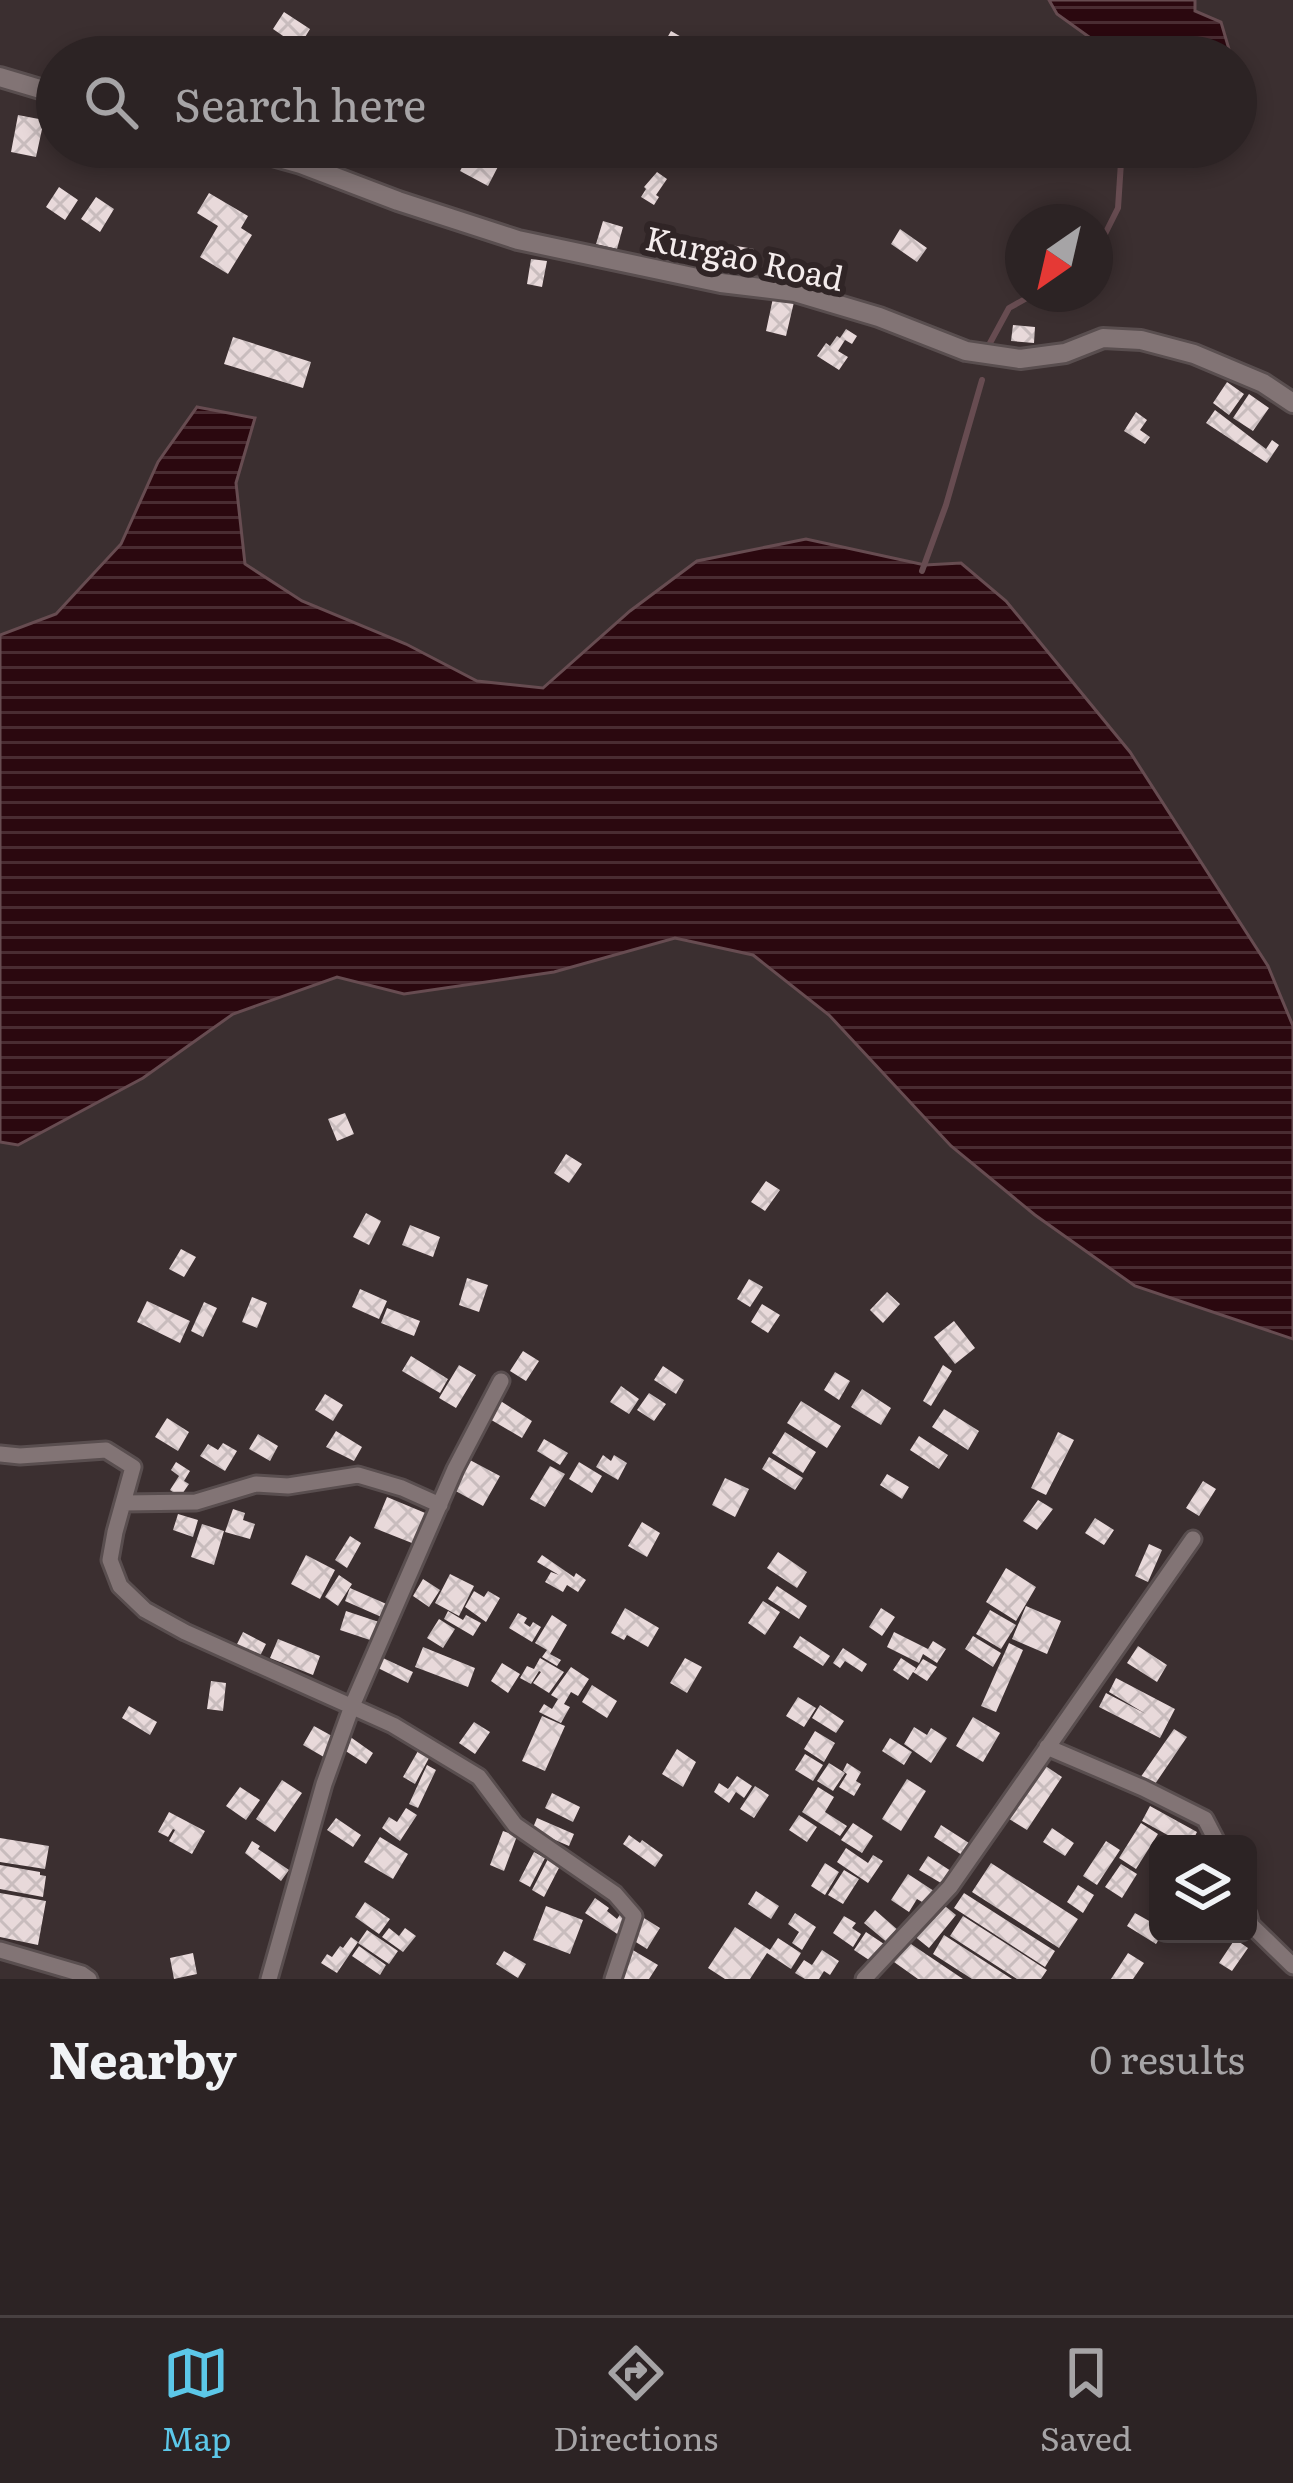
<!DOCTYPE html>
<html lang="en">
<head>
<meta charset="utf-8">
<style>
	:root { --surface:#2c2324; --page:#382f31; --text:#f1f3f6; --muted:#a6a4a6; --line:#484041; --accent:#5cc7e8 }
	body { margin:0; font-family:Literata,serif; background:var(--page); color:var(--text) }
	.controls { position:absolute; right:36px; bottom:36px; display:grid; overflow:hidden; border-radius:18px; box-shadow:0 6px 18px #0003 }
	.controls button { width:108px; height:108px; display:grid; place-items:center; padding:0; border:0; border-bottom:3px solid var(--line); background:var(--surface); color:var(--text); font:60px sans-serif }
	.compass { position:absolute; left:1005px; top:204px; width:108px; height:108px; border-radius:50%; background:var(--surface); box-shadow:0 6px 18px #0003; rotate:214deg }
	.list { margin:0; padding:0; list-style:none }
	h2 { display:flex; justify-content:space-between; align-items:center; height:156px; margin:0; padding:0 48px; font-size:51px }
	h2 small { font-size:39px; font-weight:400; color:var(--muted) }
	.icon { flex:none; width:66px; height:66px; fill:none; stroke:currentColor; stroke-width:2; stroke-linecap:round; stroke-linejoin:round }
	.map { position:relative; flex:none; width:1293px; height:1979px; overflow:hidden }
	.search { position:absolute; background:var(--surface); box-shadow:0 6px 18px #0003; left:36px; right:36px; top:36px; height:132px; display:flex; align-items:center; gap:30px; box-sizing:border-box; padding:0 42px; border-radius:66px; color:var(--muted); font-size:45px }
	.sheet { height:336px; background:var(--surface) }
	nav { display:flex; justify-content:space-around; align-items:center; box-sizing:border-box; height:168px; border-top:3px solid var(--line); background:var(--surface); font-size:33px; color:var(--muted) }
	nav a { display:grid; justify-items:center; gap:6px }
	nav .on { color:var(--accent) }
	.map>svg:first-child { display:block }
	.water { fill:url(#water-rules); stroke:#674c51; stroke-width:3 }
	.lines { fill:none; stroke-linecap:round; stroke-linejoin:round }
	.stream { stroke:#674c51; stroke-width:6 }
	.building { fill:url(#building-cross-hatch) }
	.minor-casing { stroke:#594e4f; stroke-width:21 }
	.tertiary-casing { stroke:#594e4f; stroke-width:24 }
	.minor { stroke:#827475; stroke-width:15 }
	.tertiary { stroke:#827475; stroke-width:18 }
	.labels { text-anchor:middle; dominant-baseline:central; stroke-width:12; stroke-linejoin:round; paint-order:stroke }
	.street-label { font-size:33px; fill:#f4ecec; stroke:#302526 }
</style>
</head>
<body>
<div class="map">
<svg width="1293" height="1979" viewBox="0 0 1293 1979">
	<defs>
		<pattern id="water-rules" width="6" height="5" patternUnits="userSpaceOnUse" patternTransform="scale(3)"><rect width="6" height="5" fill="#2b080f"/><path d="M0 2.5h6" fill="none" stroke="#4a2c32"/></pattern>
		<pattern id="building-cross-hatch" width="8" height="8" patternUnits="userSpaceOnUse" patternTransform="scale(3)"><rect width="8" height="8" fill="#e8d9da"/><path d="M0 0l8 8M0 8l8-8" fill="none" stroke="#c8bcbd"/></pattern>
	</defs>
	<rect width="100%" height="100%" fill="#3b2f30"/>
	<path class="water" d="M1049,0H1195V11L1221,22L1231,56L1117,57L1057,14Z
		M197,407L255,418L236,483L245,564L302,601L406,644L477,681L543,688L630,611L697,561L806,539L925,565L961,563L1006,601L1130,752L1268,966L1293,1026V1339L1135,1286L1035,1215L951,1146L829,1015L753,955L675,938L554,972L404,994L337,977L233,1014L143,1078L18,1145L0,1142V635L56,614L121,544L158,462Z"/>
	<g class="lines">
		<path class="stream" d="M1095,254L1118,208L1122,147
			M990,343L1009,308L1034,294
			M922,571L946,505L982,380"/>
	</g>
	<path class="building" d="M284,12L310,29L299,47L273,29Z
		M671,31L704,50L700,57H656Z
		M18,115L44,120L36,157L11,152Z
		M473,147H490L504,155L488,186L460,171Z
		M657,172L667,179L656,195L659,197L654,205L641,197L646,189L644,187Z
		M59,187L78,200L65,220L46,207Z
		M209,193L248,216L241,228L252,235L228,274L200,257L218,226L197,213Z
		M96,197L114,209L100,232L81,219Z
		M603,221L623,227L617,249L596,244Z
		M900,229L927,248L917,262L891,244Z
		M702,243L728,248L726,262L700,257Z
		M731,245L754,249L751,266L728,262Z
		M531,259L547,261L542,287L527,284Z
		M773,298L794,302L786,336L766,331Z
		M1013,325L1035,327L1034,343L1011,341Z
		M846,329L857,336L852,344L845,340L838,351L848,357L839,370L817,356L826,343L830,346L837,336L840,338Z
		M233,337L311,362L303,388L224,364Z
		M1227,382L1244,394L1229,415L1213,403Z
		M1249,394L1269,408L1253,431L1233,418Z
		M1215,410L1266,449L1272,440L1279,445L1267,463L1206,423Z
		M1136,412L1147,420L1140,430L1150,437L1145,444L1124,431Z
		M345,1113L354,1134L337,1141L328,1119Z
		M566,1154L582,1164L569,1183L554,1173Z
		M766,1181L780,1190L765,1211L751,1202Z
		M366,1213L381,1221L369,1245L353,1237Z
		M410,1225L440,1237L433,1257L402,1245Z
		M181,1249L196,1257L184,1277L169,1269Z
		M467,1278L488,1285L479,1312L459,1305Z
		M749,1279L763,1287L750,1307L737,1299Z
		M360,1289L387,1301L379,1319L352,1307Z
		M887,1292L900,1304L883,1323L870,1310Z
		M252,1297L267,1303L257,1328L242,1322Z
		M147,1301L190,1321L180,1343L137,1322Z
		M204,1302L217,1308L203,1337L191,1331Z
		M762,1304L780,1315L768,1333L751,1322Z
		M387,1308L420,1321L414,1336L381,1323Z
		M954,1321L975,1348L955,1364L934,1337Z
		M523,1351L539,1361L526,1381L510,1371Z
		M411,1356L448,1379L440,1393L402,1371Z
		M459,1365L476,1375L456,1408L439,1398Z
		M943,1365L952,1371L931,1406L923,1401Z
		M663,1366L684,1380L676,1394L654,1380Z
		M835,1372L850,1381L839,1400L824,1390Z
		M621,1386L639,1399L629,1414L610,1402Z
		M862,1389L891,1408L881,1425L851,1407Z
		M649,1393L666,1404L654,1421L637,1410Z
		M325,1394L343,1405L333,1421L315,1410Z
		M499,1400L532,1421L522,1438L488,1418Z
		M801,1401L841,1426L827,1448L787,1423Z
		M944,1409L979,1431L968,1450L932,1427Z
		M167,1418L189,1432L178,1451L155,1437Z
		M336,1431L362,1447L354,1461L326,1447Z
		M785,1432L816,1452L803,1473L772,1453Z
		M1058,1432L1074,1440L1046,1495L1031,1488Z
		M258,1434L278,1446L270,1461L249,1449Z
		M919,1436L948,1455L939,1469L910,1450Z
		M544,1439L568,1453L560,1465L537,1451Z
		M223,1443L237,1451L225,1471L200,1456L208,1444L218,1450Z
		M603,1455L611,1461L614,1455L627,1463L618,1480L596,1467Z
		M769,1457L803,1478L795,1490L762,1469Z
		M468,1459L500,1476L483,1506L452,1489Z
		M176,1462L190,1471L184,1481L189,1484L180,1497L170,1490L179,1476L171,1470Z
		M579,1462L602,1476L592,1493L569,1479Z
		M550,1466L565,1474L545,1507L530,1499Z
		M887,1474L909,1487L902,1499L880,1485Z
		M725,1478L749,1489L735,1517L712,1505Z
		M1203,1481L1216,1489L1199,1516L1186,1508Z
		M387,1497L430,1515L417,1545L374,1528Z
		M1038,1500L1053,1509L1037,1530L1023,1521Z
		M233,1509L245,1513L243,1520L255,1524L250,1539L225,1532Z
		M178,1514L198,1520L193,1537L173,1530Z
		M1095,1518L1114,1530L1104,1545L1085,1533Z
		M642,1522L660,1533L647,1557L628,1546Z
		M202,1524L224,1531L214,1565L191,1557Z
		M350,1536L361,1543L347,1568L335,1560Z
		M1149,1544L1162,1550L1148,1582L1135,1576Z
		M778,1552L807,1572L797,1588L767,1568Z
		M306,1555L335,1570L320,1599L291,1584Z
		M542,1555L574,1577L576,1573L586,1580L578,1592L567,1585L563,1592L545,1582L551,1572L559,1575L537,1562Z
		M1006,1568L1036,1587L1016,1621L986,1602Z
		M450,1574L474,1586L459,1616L435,1603Z
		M339,1575L352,1584L338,1606L325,1597Z
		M423,1579L440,1590L429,1607L413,1596Z
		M777,1586L807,1606L799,1619L768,1599Z
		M350,1588L391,1606L386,1619L345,1601Z
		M474,1591L484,1597L488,1591L500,1598L486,1622L465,1607Z
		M763,1601L780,1612L765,1635L748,1623Z
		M1026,1606L1061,1621L1047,1654L1012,1639Z
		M625,1608L659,1628L648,1647L627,1635L624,1640L611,1633Z
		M881,1608L895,1617L882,1636L869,1627Z
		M990,1610L1016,1625L1001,1649L976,1634Z
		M346,1611L382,1623L376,1642L340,1630Z
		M448,1611L463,1620L466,1615L481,1623L473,1636L444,1619Z
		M518,1613L527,1618L524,1623L530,1627L533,1622L541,1627L532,1642L509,1628Z
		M552,1615L567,1625L550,1654L561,1660L557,1666L542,1657L547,1650L535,1643Z
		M439,1619L455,1629L443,1648L427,1638Z
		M243,1632L266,1644L259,1658L236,1646Z
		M894,1632L928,1649L933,1641L946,1649L937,1663L923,1654L919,1663L887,1647Z
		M800,1636L830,1656L823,1666L793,1647Z
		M973,1636L1001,1653L993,1667L965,1649Z
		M278,1639L320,1656L313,1675L270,1658Z
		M1009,1643L1023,1650L996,1712L981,1706Z
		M1138,1646L1167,1665L1157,1682L1127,1663Z
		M423,1647L475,1668L468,1687L415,1667Z
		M843,1648L867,1664L862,1672L845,1661L840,1668L833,1663Z
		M383,1658L413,1672L408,1683L378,1668Z
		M540,1658L564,1672L549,1693L533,1683L541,1672L539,1671L531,1684L520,1678L527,1666L534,1669Z
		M685,1658L702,1667L687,1693L670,1683Z
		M901,1658L916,1668L914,1672L923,1659L937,1667L927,1681L913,1672L908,1680L893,1670Z
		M502,1663L520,1674L508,1693L491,1681Z
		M571,1667L589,1679L578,1696L571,1692L564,1704L570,1707L561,1723L539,1712L544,1704L552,1709L558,1699L551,1695Z
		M1116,1678L1175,1709L1160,1738L1099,1707L1106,1693L1146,1714L1109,1692Z
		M211,1681L226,1683L223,1711L207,1709Z
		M592,1685L617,1701L607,1718L582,1702Z
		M798,1697L816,1708L804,1727L786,1716Z
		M820,1705L844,1721L836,1733L812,1718Z
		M129,1706L157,1722L150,1735L122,1718Z
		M542,1716L565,1726L545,1771L522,1761Z
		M973,1717L1000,1733L983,1762L956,1746Z
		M474,1722L490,1732L475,1754L459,1743Z
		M314,1726L332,1736L337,1728L329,1760L303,1745Z
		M914,1727L927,1735L931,1728L947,1738L931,1763L904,1744Z
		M1174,1729L1187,1737L1153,1787L1140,1778Z
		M815,1731L835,1743L824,1762L804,1749Z
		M349,1736L373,1753L366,1764L341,1748Z
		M890,1738L912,1752L904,1765L882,1751Z
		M677,1749L696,1762L683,1787L662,1774Z
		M418,1751L429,1758L415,1784L403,1777Z
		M805,1754L823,1765L813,1781L795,1770Z
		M829,1763L845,1773L833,1791L817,1781Z
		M847,1763L861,1772L856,1781L861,1784L854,1796L839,1787L847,1774L843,1771Z
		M1041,1763L1062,1777L1027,1830L1006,1817Z
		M427,1765L436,1770L418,1808L409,1804Z
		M737,1776L752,1786L744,1798L736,1792L729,1803L714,1792L719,1783L728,1789Z
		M907,1779L926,1791L901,1831L882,1819Z
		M282,1780L302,1793L275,1832L256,1819Z
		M755,1786L769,1795L754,1818L740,1809Z
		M240,1787L260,1800L246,1820L226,1806Z
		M818,1787L834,1797L825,1812L847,1826L840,1836L802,1812Z
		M552,1793L580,1807L573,1822L545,1808Z
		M1150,1806L1197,1832L1191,1844H1184L1142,1821Z
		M406,1808L417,1815L400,1841L382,1828L389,1817L397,1822Z
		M169,1812L205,1831L192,1854L169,1841L175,1830L173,1829L168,1837L158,1832Z
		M799,1815L817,1827L807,1842L789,1830Z
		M336,1818L361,1835L353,1847L327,1830Z
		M537,1818L574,1834L569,1846L532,1830Z
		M853,1823L873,1836L862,1853L841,1840Z
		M1141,1823L1158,1834L1136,1869L1119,1858Z
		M941,1825L969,1843L962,1855L934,1837Z
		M1052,1828L1074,1843L1065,1856L1043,1842Z
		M503,1831L517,1836L504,1871L490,1865Z
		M629,1835L640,1843L642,1840L663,1855L655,1867L623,1844Z
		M380,1837L408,1854L393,1879L364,1862Z
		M0,1838L49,1846L45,1869L0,1862Z
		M252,1841L260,1846L258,1849L289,1870L281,1881L245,1853Z
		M1106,1841L1120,1850L1097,1885L1083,1876Z
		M846,1848L868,1863L873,1855L883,1861L868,1883L837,1862Z
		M534,1852L545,1858L530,1887L519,1881Z
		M928,1856L954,1873L946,1886L919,1870Z
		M549,1857L561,1864L544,1897L532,1890Z
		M825,1863L839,1872L825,1895L811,1886Z
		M991,1863L1078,1919L1059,1948L972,1892Z
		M1121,1864L1137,1874L1122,1898L1105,1887Z
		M0,1865L40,1872V1875L46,1876L43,1897L0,1889Z
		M844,1870L859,1879L843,1904L828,1895Z
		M908,1874L937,1893L929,1906L917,1899L909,1912L891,1900Z
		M1078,1885L1094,1895L1083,1913L1067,1902Z
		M756,1891L779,1906L771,1919L748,1904Z
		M0,1893L46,1901L38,1945L0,1937Z
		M964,1893L1055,1951L1045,1967L954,1908Z
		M595,1898L609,1908L607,1911L617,1919L621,1913L633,1921L622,1937L585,1913Z
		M365,1902L390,1919L379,1934L355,1917Z
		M940,1902L956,1915L929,1948L913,1935Z
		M546,1906L583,1920L570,1954L533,1940Z
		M875,1910L899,1931L889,1944L864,1923Z
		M795,1913L816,1927L802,1950L792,1943L799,1932L788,1924Z
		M1135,1913L1158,1926V1934H1162L1156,1944L1127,1926Z
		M844,1916L856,1923L852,1928L861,1934L853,1947L833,1933Z
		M963,1916L1047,1970L1041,1979H1017L950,1936Z
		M644,1918L660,1928L647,1949L631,1939Z
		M735,1927L770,1950L778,1938L801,1953L791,1969L767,1953L750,1979H725L708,1968Z
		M389,1928L399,1936L405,1928L416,1936L403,1952L382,1937Z
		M367,1930L398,1951L389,1964L358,1943Z
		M866,1932L887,1946L875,1964L854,1950Z
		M944,1935L1012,1979H972L933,1954Z
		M351,1937L358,1942L337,1973L321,1963L327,1954L332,1957L340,1946L343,1948Z
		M1235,1939L1248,1948L1232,1971L1219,1963Z
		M908,1942L963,1979H918L894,1962Z
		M359,1946L386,1965L380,1975L352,1956Z
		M631,1949L658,1965L649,1979H619L624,1971L619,1968Z
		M822,1950L839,1961L830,1975L824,1971L819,1979H805L795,1973L804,1960L812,1965Z
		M504,1951L526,1964L518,1978L496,1964Z
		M193,1953L197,1974L174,1979L170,1958Z
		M1128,1953L1144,1963L1133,1979H1111Z"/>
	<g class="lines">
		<g class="minor-casing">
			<path id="minor" d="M0,1454L20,1456L106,1450L133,1467L115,1532L110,1560L120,1586L145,1610L185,1632L393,1725L479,1777L515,1825L615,1894L634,1916L613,1979
				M123,1503L196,1502L256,1484L288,1486L358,1475L402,1488L440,1505
				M1047,1747L1143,1788L1205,1819L1218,1844
				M1248,1914L1251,1925L1293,1966
				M0,1950L82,1974L89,1979
				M269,1979L324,1784L352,1706L455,1469L501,1381
				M864,1979L950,1887L1193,1539"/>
		</g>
		<g class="tertiary-casing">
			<path id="tertiary" d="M0,77L57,94
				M240,147L301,164L398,201L518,240L721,283L795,292L879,317L966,351L1020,359L1065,353L1103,338L1141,340L1194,354L1263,383L1293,403"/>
		</g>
		<use href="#minor" class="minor"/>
		<use href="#tertiary" class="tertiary"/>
	</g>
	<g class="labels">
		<g class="street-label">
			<text transform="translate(745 256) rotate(12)">Kurgao Road</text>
		</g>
	</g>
</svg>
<div class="controls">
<button><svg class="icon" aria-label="layers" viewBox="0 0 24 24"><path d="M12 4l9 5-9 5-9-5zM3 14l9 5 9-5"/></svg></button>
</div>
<svg class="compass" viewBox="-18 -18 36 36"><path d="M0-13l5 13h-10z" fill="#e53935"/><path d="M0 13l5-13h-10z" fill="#a6a4a6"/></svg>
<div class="search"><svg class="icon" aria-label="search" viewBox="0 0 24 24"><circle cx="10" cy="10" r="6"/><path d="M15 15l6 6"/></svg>Search here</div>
</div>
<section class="sheet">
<h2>Nearby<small>0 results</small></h2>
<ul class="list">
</ul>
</section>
<nav>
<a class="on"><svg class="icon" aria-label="map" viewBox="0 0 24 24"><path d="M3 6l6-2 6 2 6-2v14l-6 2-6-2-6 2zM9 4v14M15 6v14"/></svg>Map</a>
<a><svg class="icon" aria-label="directions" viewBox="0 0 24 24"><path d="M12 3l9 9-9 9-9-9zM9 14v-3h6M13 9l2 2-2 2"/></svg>Directions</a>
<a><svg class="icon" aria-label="saved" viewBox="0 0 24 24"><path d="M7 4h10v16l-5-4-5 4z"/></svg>Saved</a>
</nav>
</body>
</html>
